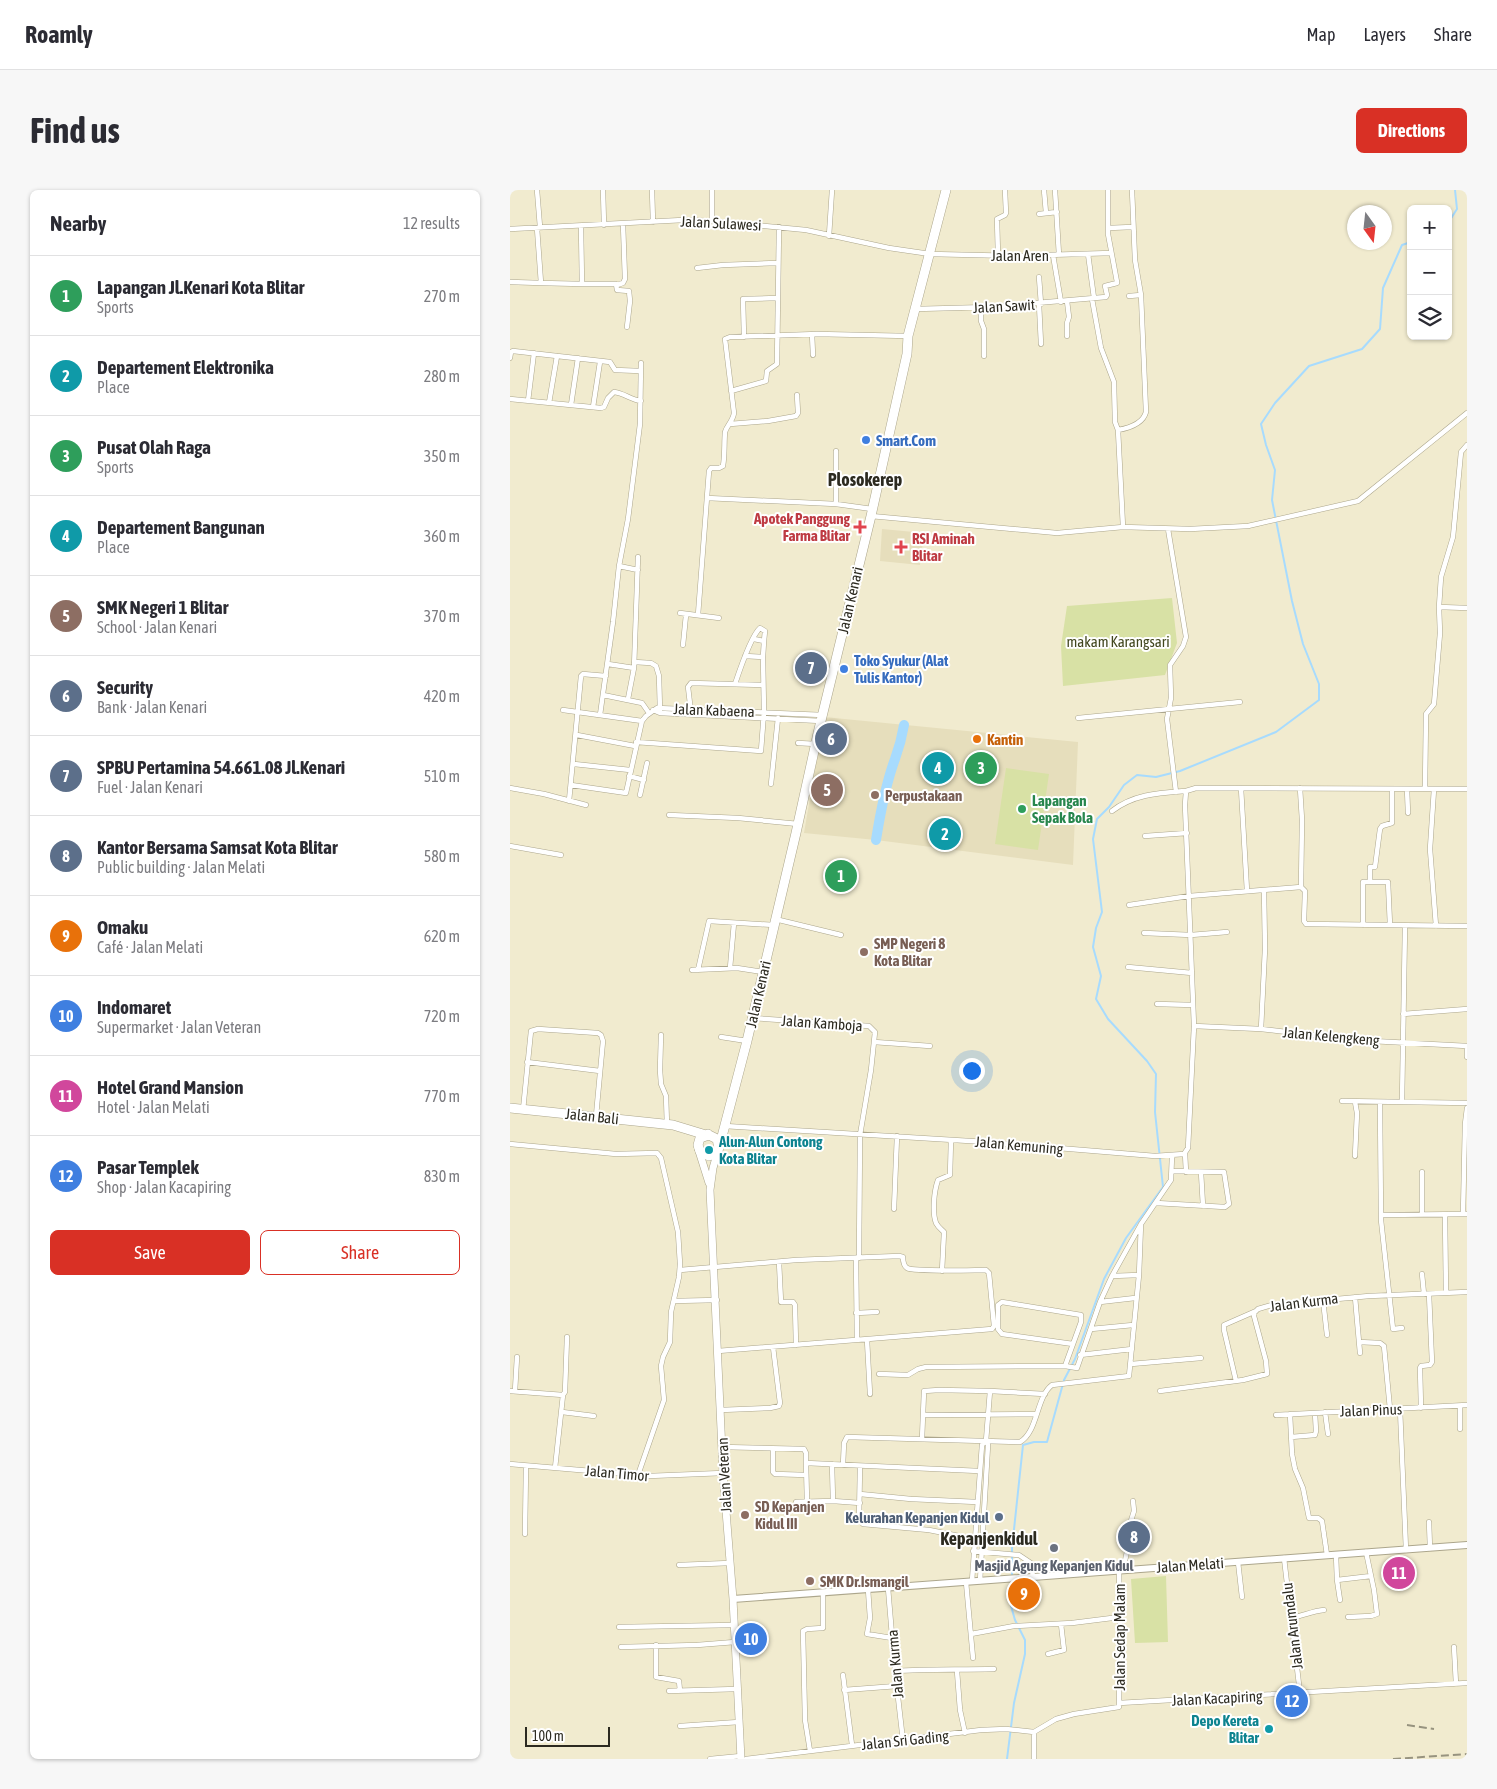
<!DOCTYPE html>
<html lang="en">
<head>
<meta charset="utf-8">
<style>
	:root { --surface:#fff; --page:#f7f7f7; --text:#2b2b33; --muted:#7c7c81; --line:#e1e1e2; --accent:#d93025 }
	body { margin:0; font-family:"Asap Condensed",sans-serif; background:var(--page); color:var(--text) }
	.controls { position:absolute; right:15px; top:15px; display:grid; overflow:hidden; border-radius:8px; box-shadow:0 1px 4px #0004 }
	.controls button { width:45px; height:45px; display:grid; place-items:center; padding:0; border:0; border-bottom:1px solid var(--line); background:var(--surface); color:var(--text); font:25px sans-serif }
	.compass { position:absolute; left:837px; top:15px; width:45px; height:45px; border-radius:50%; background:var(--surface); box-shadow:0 1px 4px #0004; rotate:165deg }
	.scale { position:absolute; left:15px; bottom:12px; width:85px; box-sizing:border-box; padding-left:5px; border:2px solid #2c2a20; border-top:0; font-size:14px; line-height:18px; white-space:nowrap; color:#2c2a20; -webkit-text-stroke:4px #fff; paint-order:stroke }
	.you { position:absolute; left:461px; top:880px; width:18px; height:18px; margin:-12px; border:4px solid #fff; border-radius:50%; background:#1a73e8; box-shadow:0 0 0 8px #1a73e833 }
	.badge { display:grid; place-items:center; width:32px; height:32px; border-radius:50%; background:var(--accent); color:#fff; font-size:16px; font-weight:700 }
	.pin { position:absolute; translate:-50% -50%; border:2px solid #fff; box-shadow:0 1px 5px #0006 }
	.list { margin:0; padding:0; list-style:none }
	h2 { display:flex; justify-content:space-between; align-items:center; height:65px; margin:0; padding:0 20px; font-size:21px }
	h2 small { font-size:16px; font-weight:400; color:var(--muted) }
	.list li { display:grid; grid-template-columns:32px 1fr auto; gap:15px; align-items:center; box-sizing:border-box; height:80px; padding:0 20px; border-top:1px solid var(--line) }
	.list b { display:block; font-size:19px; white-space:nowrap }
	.list p { margin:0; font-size:16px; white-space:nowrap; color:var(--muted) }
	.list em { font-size:16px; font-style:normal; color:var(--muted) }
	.actions { display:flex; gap:10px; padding:15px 20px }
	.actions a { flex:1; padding:11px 0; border:1px solid var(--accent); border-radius:8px; text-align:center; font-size:18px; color:var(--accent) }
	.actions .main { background:var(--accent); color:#fff }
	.icon { flex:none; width:28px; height:28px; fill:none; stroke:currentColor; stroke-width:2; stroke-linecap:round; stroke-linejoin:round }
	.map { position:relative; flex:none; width:957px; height:1569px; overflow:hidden; border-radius:8px }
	header { display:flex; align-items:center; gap:30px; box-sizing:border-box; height:70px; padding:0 25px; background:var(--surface); border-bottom:1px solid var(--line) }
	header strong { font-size:24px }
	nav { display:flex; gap:28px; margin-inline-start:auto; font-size:18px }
	.intro { display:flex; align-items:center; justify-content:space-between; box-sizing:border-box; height:120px; padding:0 30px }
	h1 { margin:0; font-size:35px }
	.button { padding:12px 22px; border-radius:8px; background:var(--accent); color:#fff; font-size:18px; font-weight:700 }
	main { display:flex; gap:30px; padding:0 30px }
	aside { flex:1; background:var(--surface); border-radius:8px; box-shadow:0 1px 4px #0004 }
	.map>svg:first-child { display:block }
	.built { fill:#e6debc }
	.green { fill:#d8e1a5 }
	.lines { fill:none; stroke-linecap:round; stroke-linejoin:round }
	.stream { stroke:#a7dbfe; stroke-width:2 }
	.river { stroke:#a7dbfe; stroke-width:10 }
	.street-casing { stroke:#aca68c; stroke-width:5.5 }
	.secondary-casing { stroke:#aca68c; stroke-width:8 }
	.primary-casing { stroke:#aca68c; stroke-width:8 }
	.highway-casing { stroke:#aca68c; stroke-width:10 }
	.street { stroke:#fff; stroke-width:4.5 }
	.secondary { stroke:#fff; stroke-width:6 }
	.primary { stroke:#fff; stroke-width:7 }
	.highway { stroke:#fff; stroke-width:9 }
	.rail { stroke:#97937f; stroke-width:2; stroke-dasharray:8 4; stroke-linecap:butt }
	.shop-dot { fill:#3f7fe0; stroke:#fff; stroke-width:2 }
	.health-dot { fill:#e0444e; stroke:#fff; stroke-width:2 }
	.food-dot { fill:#e8710a; stroke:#fff; stroke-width:2 }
	.education-dot { fill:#8d6e63; stroke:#fff; stroke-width:2 }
	.leisure-dot { fill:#2e9e5b; stroke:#fff; stroke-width:2 }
	.culture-dot { fill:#0f9aa8; stroke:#fff; stroke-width:2 }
	.service-dot { fill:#5c6f8a; stroke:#fff; stroke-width:2 }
	.worship-dot { fill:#6b7280; stroke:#fff; stroke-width:2 }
	.labels { text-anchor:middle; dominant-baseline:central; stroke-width:4; stroke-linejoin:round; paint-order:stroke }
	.street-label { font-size:15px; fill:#2c2a20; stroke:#fff }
	.shop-label { font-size:15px; font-weight:bold; fill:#366cbe; stroke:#fff; text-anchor:start }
	.health-label { font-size:15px; font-weight:bold; fill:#be3a42; stroke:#fff; text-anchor:end }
	.park-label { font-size:15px; fill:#42471f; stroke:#fff }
	.food-label { font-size:15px; font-weight:bold; fill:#c56008; stroke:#fff; text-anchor:start }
	.education-label { font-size:15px; font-weight:bold; fill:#785e54; stroke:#fff; text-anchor:start }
	.leisure-label { font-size:15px; font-weight:bold; fill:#27864d; stroke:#fff; text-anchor:start }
	.culture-label { font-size:15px; font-weight:bold; fill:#0d838f; stroke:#fff; text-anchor:start }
	.service-label { font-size:15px; font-weight:bold; fill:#4e5e75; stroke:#fff; text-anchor:end }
	.worship-label { font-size:15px; font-weight:bold; fill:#5b616d; stroke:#fff }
	.quarter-label { font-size:18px; font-weight:bold; fill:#2c2a20; stroke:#fff }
</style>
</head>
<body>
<header>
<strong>Roamly</strong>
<nav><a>Map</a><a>Layers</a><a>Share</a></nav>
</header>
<div class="intro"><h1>Find us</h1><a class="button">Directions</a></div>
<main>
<aside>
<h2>Nearby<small>12 results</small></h2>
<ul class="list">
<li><span class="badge" style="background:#2e9e5b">1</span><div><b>Lapangan Jl.Kenari Kota Blitar</b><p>Sports</p></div><em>270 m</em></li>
<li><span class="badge" style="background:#0f9aa8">2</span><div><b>Departement Elektronika</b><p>Place</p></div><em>280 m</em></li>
<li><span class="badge" style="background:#2e9e5b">3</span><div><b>Pusat Olah Raga</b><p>Sports</p></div><em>350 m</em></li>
<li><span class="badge" style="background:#0f9aa8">4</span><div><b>Departement Bangunan</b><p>Place</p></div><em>360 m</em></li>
<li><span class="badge" style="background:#8d6e63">5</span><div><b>SMK Negeri 1 Blitar</b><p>School · Jalan Kenari</p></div><em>370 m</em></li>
<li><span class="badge" style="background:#5c6f8a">6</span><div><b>Security</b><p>Bank · Jalan Kenari</p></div><em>420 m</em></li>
<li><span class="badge" style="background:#5c6f8a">7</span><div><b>SPBU Pertamina 54.661.08 Jl.Kenari</b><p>Fuel · Jalan Kenari</p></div><em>510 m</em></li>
<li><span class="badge" style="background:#5c6f8a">8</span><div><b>Kantor Bersama Samsat Kota Blitar</b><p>Public building · Jalan Melati</p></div><em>580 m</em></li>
<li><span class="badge" style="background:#e8710a">9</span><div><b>Omaku</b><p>Café · Jalan Melati</p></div><em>620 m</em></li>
<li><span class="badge" style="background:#3f7fe0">10</span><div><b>Indomaret</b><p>Supermarket · Jalan Veteran</p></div><em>720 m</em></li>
<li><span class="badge" style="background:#d1479c">11</span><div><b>Hotel Grand Mansion</b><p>Hotel · Jalan Melati</p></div><em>770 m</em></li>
<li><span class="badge" style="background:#3f7fe0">12</span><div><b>Pasar Templek</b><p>Shop · Jalan Kacapiring</p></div><em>830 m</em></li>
</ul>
<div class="actions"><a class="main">Save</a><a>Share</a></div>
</aside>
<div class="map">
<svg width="957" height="1569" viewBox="0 0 957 1569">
	<rect width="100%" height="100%" fill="#f1ebcf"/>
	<path class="built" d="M372,339L414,343L410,375L370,371Z
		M314,527L568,552L563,675L366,650L294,643Z"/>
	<path class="green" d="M662,408L667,453L655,485L553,496L551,456L557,416Z
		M496,578L539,584L528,660L485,654Z
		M656,1386L658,1452L625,1453L621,1389Z"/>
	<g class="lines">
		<path class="stream" d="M938,33L947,19L945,0
			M502,1386V1358L513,1255L524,1252H537L554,1190L565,1169L594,1089L616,1048L653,997L645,922L646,884L637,871L598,829L586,809L591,786L583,757L586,738L592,722L583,649L587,629L599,617L614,595L627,585L646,587L670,581L766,542L809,510V494L793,454L782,411L762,310L765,280L756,255L751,234L765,213L799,176L852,159L870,139L873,98L892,55L901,52
			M497,1569L504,1513L515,1464V1450L505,1430L501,1416L502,1391"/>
		<path class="river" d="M366,650C370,625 376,593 385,569C389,558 392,547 394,535"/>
		<g class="street-casing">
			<path id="street" d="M27,0L30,37
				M93,0L94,35
				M142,0L143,32
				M534,0L536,23
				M545,0L549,65
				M529,24L547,22
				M202,31V0
				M71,37L72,94H106L107,100L119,101L120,111L117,137
				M27,38L31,93L72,94
				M599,38L622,37
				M0,39L173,30L202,31L296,40L379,58L420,64L506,66L601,63
				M319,46L322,0
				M578,64L584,108
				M488,65L487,29L495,25L496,23L495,0
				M543,65L551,112
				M187,78L213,75L267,73
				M529,87L531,114
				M0,92L31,93
				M107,95L113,93L115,89L113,34
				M619,106L631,105
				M582,109L591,158L604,192L605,232L608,240L613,337
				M529,114L531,154
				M471,118V131L474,139V166
				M406,119L480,117L596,107L597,105L595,96L607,93V92L598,44V0
				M302,144L303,165
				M557,146V133L559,127L557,111
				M234,147L233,109L267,108
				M0,168L1,162L3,161L100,172L105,180L130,181
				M221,201L256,191L257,181L267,174L269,37
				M0,209L91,218L94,217L98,208L104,202C114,203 121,210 131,211
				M18,211L24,163
				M39,213L47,166
				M61,215L68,168
				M83,217L90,172
				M220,234L258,231L286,226L288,223L287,205
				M608,240C619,238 633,234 636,222L631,105L625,70L622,0
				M197,308L326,314L362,319
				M326,314V261
				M361,326L547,343L613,337L680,339L738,336L848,311L957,223
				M658,339L676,447L673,456L660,475L661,508L657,529L666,602
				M109,376L128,380
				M929,417L957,418
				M170,423L209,428
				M188,425L199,281L201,278H209L213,276C215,265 214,253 215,242C217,235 223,231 224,223L215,149L220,147L307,144L398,146
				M244,449L254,451L253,467
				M173,455L176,425
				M124,472L141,473L146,476L149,486L150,520
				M98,474L124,478
				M225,494C229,482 241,446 250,438L255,441L254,451
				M93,505L132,513L139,523
				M118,509L124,478L128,367
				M53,520L132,531
				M143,520L150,523L311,531
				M181,522L178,497L181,493L253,495
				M90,525L103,432L109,376L118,329L130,234L131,173
				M568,528L730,512
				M67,545L125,556
				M126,552L251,561L254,522L253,467L235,466
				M288,553L306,554
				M64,574L120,580
				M119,586L134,590
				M261,594L268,528
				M61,595L116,603L132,531L136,526L147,518L313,525
				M0,598L34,604L76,615
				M731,598L737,701
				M790,598L792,630L791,697L795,701L794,731L796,734L957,736
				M897,599L898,623
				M915,599L916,524L924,514L930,443L929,417L931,387L943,347L951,262L957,255
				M924,599L920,659L926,736
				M130,605L137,573
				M59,611L71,486L73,484L96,486
				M602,621C624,604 649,603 676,601
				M159,625L228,628L288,634
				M635,646L677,643
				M0,656L51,665
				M860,692V677H865L870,639L872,636L882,633V599
				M619,715L679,706L791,697
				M265,729L331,745
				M853,735V692H878L880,735
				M634,743L681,745L717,742
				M618,777L682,783
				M220,778L224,733
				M182,780L227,778L253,782
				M188,780L199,731L264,735
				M647,814L683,815
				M893,824L957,819
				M242,828L359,836L365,842L361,880L350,945L349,1068
				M684,836L751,839L843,850L957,856
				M751,839L755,759L754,700
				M151,845L150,880L151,894L156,906L157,935
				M211,847L237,851
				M364,852L420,856
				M957,856V867
				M17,872L90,881
				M832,911L957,913
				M892,912L895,736
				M870,913L871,1030L883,1139L892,1138
				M13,920L21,841L28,839L88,843L91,845L93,851L86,926
				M215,936L476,952L645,966L674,964L678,958L684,836L675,615L676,601L686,598L957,599
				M0,954L106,964L147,963L151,968L168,1042L170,1074L169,1087L161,1122L160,1152L153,1167L151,1176L154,1210L128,1285
				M675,963L676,982
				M845,966L847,923L845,912
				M691,982L693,1016
				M646,1013L715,1017L719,1014L714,982L662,981
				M384,1019L387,946
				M912,1024V982
				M953,1024L955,934L957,918
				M871,1025L957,1024
				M935,1025L936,1103
				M346,1068L347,1150
				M269,1072L271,1112H283L285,1115L286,1155
				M170,1080L286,1070L389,1066L393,1067C393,1071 394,1076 397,1078C404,1082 464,1080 476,1080L479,1083L484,1136L482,1139L208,1161
				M432,1081L434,1042C431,1039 428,1037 426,1033C422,1022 424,1001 428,990L440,985L441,950
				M912,1084L914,1104
				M602,1086L629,1085
				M845,1107L849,1152L870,1153L874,1156L880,1219
				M813,1110L817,1145
				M164,1111L207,1110
				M590,1112L625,1108
				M346,1123L367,1122
				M581,1139L623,1135
				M357,1150L360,1204
				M849,1152L850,1163
				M570,1165L622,1159
				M621,1174L691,1168
				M555,1176L571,1132V1125L492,1112L488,1115V1139L492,1144L563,1154
				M369,1184L398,1185L408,1179L416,1177L555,1176L567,1178L590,1112L602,1086L631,1034L661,990L662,966
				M726,1191L714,1140V1135L746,1121
				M0,1201L53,1205
				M5,1201L7,1167
				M650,1201L733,1190L757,1184L756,1171L744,1126V1123L748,1119L762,1115L859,1106L957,1102
				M911,1218L910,1178L911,1176L920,1175L922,1172L919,1104
				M890,1219L896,1360
				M211,1220L260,1218L269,1216L270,1213L263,1157
				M52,1222L84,1226
				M815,1222L818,1244
				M780,1224L782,1264L785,1279L793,1298L799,1328H808L812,1331L817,1365
				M413,1225L526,1224
				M766,1225L957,1215
				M950,1239V1216
				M781,1247L805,1245L806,1241L805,1223
				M412,1249L414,1201L429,1200L480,1201
				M212,1257L294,1259L296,1263V1273L469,1281
				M263,1259V1282L265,1284L296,1285
				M296,1273L297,1311
				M0,1274L139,1286L213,1283
				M322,1274L323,1311
				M333,1275L334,1253L337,1247L510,1252C528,1242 526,1207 542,1195L619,1186L629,1085L631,1034
				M350,1277L349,1329L353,1334L419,1340L464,1349
				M45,1278L53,1205L55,1202L57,1147
				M350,1304L401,1309L467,1312
				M286,1312L323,1311L350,1313
				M919,1332L920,1358
				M15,1344L16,1276
				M463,1361L509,1365L521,1373L523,1387
				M826,1365L827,1390
				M774,1368L790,1503
				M728,1372L732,1407
				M169,1375L220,1373
				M613,1380L618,1357L619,1337L624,1321L623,1311
				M462,1391L472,1255L476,1251
				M470,1391L478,1255L476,1251L480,1201L535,1204
				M456,1392L463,1468
				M378,1398L385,1481L393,1551
				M358,1399L360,1428L357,1444L382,1448
				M830,1410L827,1390L861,1386
				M838,1427L861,1426L867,1424L864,1400L856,1362
				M781,1428C793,1426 802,1421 814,1420
				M109,1437L224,1435
				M461,1444L504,1436L562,1433L610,1427
				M146,1455V1487L169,1491L170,1501
				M111,1457L187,1455L225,1452
				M944,1457L946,1494
				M538,1464L554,1460L551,1434
				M385,1481C418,1479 451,1480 484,1479
				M447,1481L450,1520L455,1543
				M333,1485L342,1555
				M334,1500L387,1496
				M159,1501L227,1499
				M609,1513L957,1493
				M170,1536L229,1532
				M300,1561L295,1530L293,1441L297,1439L313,1438V1402
				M200,1569L231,1566
				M236,1569L471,1540L496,1539L524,1542
				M524,1569V1542L546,1529L564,1524L609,1517L610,1427L609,1381"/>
		</g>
		<g class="secondary-casing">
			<path id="secondary" d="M223,1409L957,1355"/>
		</g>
		<g class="primary-casing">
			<path id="primary" d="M188,958L199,993
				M208,961L203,978L200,1000L213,1283L223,1409L231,1569"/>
		</g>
		<g class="highway-casing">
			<path id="highway" d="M0,918L163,935L196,945L198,944
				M209,958L207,949L199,945L190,948L188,955L190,961L199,966L205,964L209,958L237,851L286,643L308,543L361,326L397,164L398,146L436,0"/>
		</g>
		<use href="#street" class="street"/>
		<use href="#secondary" class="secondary"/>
		<use href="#primary" class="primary"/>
		<use href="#highway" class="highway"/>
		<path class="rail" d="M897,1535L924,1539
			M883,1569L957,1564"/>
	</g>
	<g class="shop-dot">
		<circle cx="356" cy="250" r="5"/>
		<circle cx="334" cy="479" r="5"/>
	</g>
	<g class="health-dot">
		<path d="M347.5 329.5h5v5h5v5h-5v5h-5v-5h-5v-5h5z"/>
		<path d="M388.5 349.5h5v5h5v5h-5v5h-5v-5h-5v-5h5z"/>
	</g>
	<circle class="food-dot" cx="467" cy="549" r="5"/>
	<g class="education-dot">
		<circle cx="365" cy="605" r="5"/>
		<circle cx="354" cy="762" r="5"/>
		<circle cx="235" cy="1325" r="5"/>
		<circle cx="300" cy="1391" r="5"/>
	</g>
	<circle class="leisure-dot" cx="512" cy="619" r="5"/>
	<g class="culture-dot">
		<circle cx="199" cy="960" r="5"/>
		<circle cx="759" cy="1539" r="5"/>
	</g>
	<circle class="service-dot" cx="489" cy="1327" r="5"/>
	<circle class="worship-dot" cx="544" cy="1358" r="5"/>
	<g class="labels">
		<g class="street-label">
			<text transform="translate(211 33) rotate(3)">Jalan Sulawesi</text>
			<text x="510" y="65">Jalan Aren</text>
			<text transform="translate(494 116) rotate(-3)">Jalan Sawit</text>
			<text transform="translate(340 410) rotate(-77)">Jalan Kenari</text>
			<text transform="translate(204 520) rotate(2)">Jalan Kabaena</text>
			<text transform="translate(248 804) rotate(-77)">Jalan Kenari</text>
			<text transform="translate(312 833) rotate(4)">Jalan Kamboja</text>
			<text transform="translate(821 846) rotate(5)">Jalan Kelengkeng</text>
			<text transform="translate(82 926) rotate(6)">Jalan Bali</text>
			<text transform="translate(509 955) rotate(5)">Jalan Kemuning</text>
			<text transform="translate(794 1112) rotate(-7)">Jalan Kurma</text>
			<text transform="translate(861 1220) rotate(-2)">Jalan Pinus</text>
			<text transform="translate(107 1283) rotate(5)">Jalan Timor</text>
			<text transform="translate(214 1285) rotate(-93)">Jalan Veteran</text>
			<text transform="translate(680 1375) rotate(-4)">Jalan Melati</text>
			<text transform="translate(782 1436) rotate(-97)">Jalan Arumdalu</text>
			<text transform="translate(609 1447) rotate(-90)">Jalan Sedap Malam</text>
			<text transform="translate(385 1474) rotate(-95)">Jalan Kurma</text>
			<text transform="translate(707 1508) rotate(-3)">Jalan Kacapiring</text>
			<text transform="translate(395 1550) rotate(-6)">Jalan Sri Gading</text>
		</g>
		<g class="shop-label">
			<text x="366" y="250">Smart.Com</text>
			<text x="344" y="470">Toko Syukur (Alat<tspan x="344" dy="17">Tulis Kantor)</tspan></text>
		</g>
		<g class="health-label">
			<text x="340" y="328">Apotek Panggung<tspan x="340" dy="17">Farma Blitar</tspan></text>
			<text x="402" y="348" text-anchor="start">RSI Aminah<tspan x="402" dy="17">Blitar</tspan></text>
		</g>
		<g class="park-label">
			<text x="608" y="451">makam Karangsari</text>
		</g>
		<g class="food-label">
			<text x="477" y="549">Kantin</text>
		</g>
		<g class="education-label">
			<text x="375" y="605">Perpustakaan</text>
			<text x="364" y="753">SMP Negeri 8<tspan x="364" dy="17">Kota Blitar</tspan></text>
			<text x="245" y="1316">SD Kepanjen<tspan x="245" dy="17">Kidul III</tspan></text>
			<text x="310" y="1391">SMK Dr.Ismangil</text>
		</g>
		<g class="leisure-label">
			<text x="522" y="610">Lapangan<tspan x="522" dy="17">Sepak Bola</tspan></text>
		</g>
		<g class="culture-label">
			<text x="209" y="951">Alun-Alun Contong<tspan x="209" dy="17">Kota Blitar</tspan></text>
			<text x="749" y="1530" text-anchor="end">Depo Kereta<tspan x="749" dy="17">Blitar</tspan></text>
		</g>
		<g class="service-label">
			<text x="479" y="1327">Kelurahan Kepanjen Kidul</text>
		</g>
		<g class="worship-label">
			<text x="544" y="1375">Masjid Agung Kepanjen Kidul</text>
		</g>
		<g class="quarter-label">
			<text x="355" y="289">Plosokerep</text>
			<text x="479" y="1348">Kepanjenkidul</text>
		</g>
	</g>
</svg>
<div class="controls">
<button>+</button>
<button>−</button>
<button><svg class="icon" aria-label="layers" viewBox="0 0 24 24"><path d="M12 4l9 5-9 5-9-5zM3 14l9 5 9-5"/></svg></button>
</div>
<svg class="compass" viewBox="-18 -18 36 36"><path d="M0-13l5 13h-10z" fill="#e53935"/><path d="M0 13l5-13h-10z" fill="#7c7c81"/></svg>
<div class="scale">100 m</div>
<div class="you"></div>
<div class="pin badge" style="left:331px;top:686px;background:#2e9e5b">1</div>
<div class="pin badge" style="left:435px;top:644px;background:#0f9aa8">2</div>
<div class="pin badge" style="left:471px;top:578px;background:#2e9e5b">3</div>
<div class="pin badge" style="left:428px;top:578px;background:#0f9aa8">4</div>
<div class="pin badge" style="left:317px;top:600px;background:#8d6e63">5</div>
<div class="pin badge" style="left:321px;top:549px;background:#5c6f8a">6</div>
<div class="pin badge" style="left:301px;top:478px;background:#5c6f8a">7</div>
<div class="pin badge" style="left:624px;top:1347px;background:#5c6f8a">8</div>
<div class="pin badge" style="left:514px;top:1404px;background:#e8710a">9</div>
<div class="pin badge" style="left:241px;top:1449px;background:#3f7fe0">10</div>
<div class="pin badge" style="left:889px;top:1383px;background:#d1479c">11</div>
<div class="pin badge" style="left:782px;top:1511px;background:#3f7fe0">12</div>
</div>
</main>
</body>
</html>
